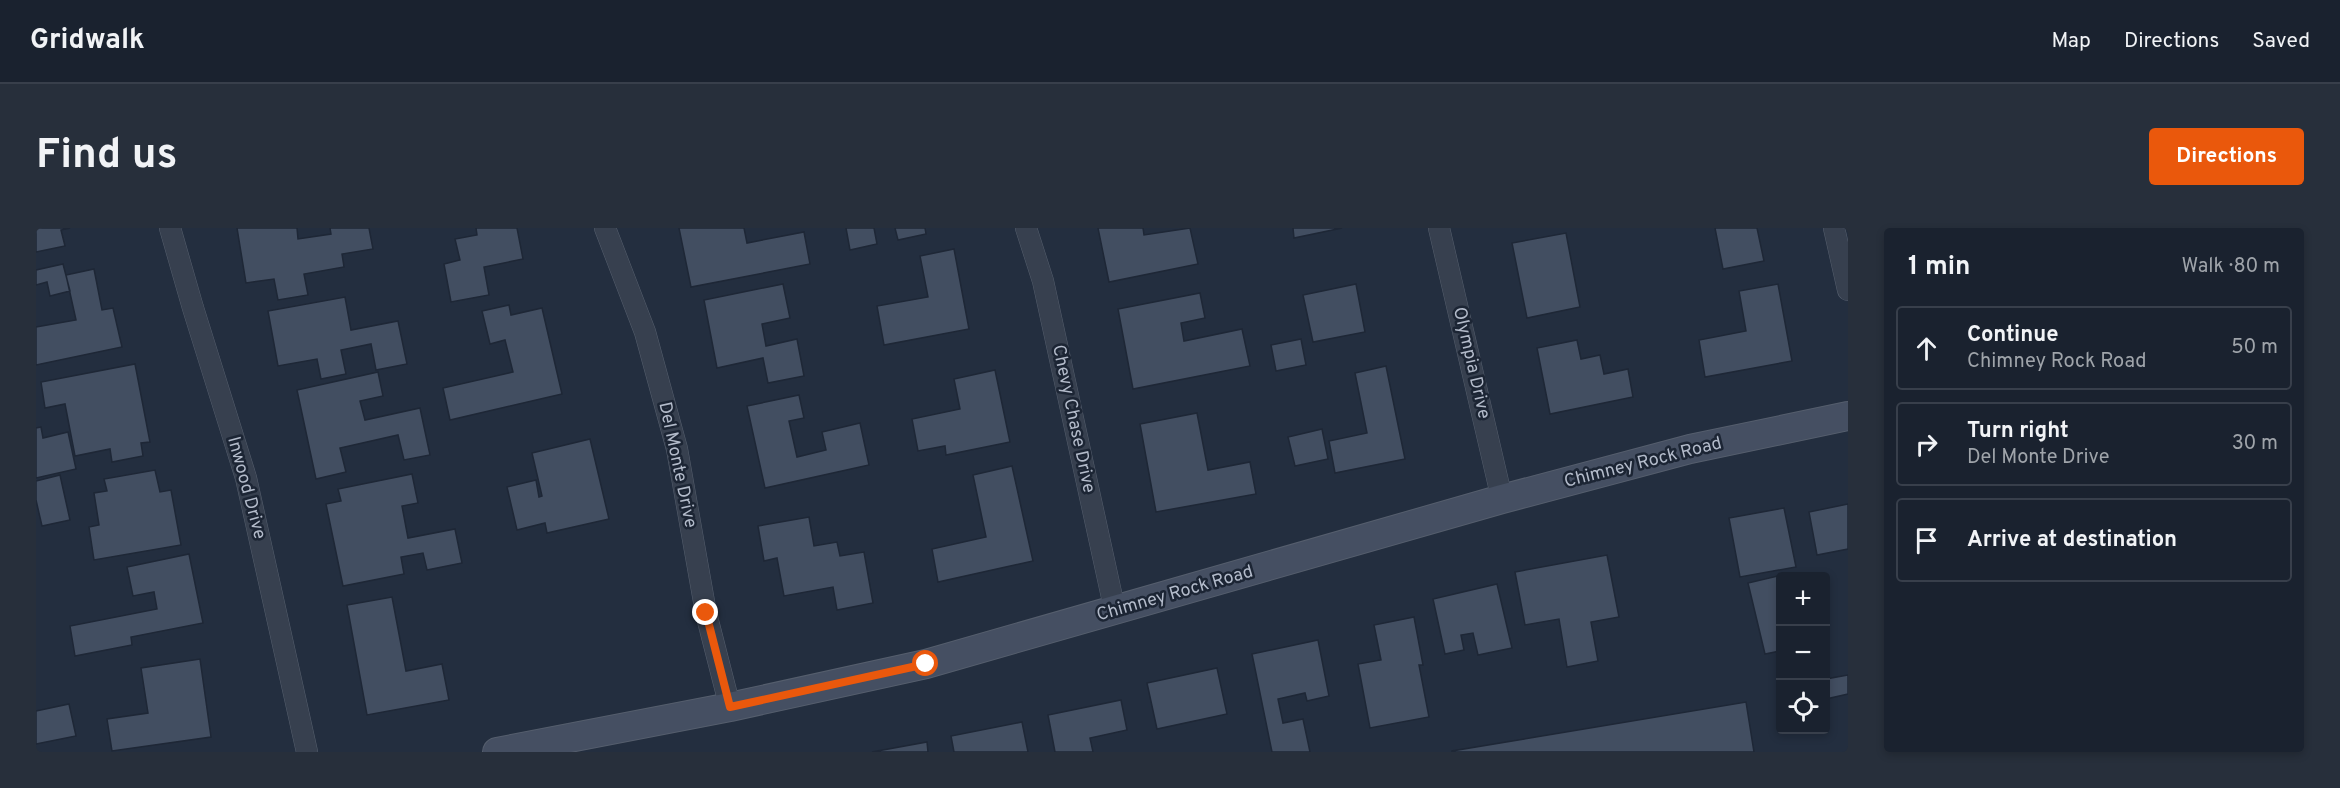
<!DOCTYPE html>
<html lang="en">
<head>
<meta charset="utf-8">
<style>
	:root { --surface:#1a222f; --page:#272f3b; --text:#f1f3f6; --muted:#9fa4aa; --line:#383f4b; --accent:#ea580c }
	body { margin:0; font-family:Overpass,sans-serif; background:var(--page); color:var(--text) }
	.controls { position:absolute; right:18px; bottom:18px; display:grid; overflow:hidden; border-radius:6px; box-shadow:0 3px 9px #0003 }
	.controls button { width:54px; height:54px; display:grid; place-items:center; padding:0; border:0; border-bottom:2px solid var(--line); background:var(--surface); color:var(--text); font:30px sans-serif }
	.stop { position:absolute; width:18px; height:18px; margin:-14px; border:4px solid #ea580c; border-radius:50%; background:#fff }
	.stop.end { background:#ea580c; border-color:#fff; box-shadow:0 2px 6px #0008 }
	.list { margin:0; padding:0; list-style:none }
	h2 { display:flex; justify-content:space-between; align-items:center; height:78px; margin:0; padding:0 24px; font-size:26px }
	h2 small { font-size:20px; font-weight:400; color:var(--muted) }
	.list li { display:grid; grid-template-columns:39px 1fr auto; gap:18px; align-items:center; box-sizing:border-box; height:84px; margin:0 12px 12px; padding:0 12px; border:2px solid var(--line); border-radius:6px }
	.list b { display:block; font-size:22px; white-space:nowrap }
	.list p { margin:0; font-size:20px; white-space:nowrap; color:var(--muted) }
	.list em { font-size:20px; font-style:normal; color:var(--muted) }
	.icon { flex:none; width:33px; height:33px; fill:none; stroke:currentColor; stroke-width:2; stroke-linecap:round; stroke-linejoin:round }
	.map { position:relative; flex:none; width:1812px; height:524px; overflow:hidden; border-radius:6px }
	header { display:flex; align-items:center; gap:36px; box-sizing:border-box; height:84px; padding:0 30px; background:var(--surface); border-bottom:2px solid var(--line) }
	header strong { font-size:28px }
	nav { display:flex; gap:33px; margin-inline-start:auto; font-size:21px }
	.intro { display:flex; align-items:center; justify-content:space-between; box-sizing:border-box; height:144px; padding:0 36px }
	h1 { margin:0; font-size:42px }
	.button { padding:15px 27px; border-radius:6px; background:var(--accent); color:#fff; font-size:21px; font-weight:700 }
	main { display:flex; gap:36px; padding:0 36px }
	aside { flex:1; background:var(--surface); border-radius:6px; box-shadow:0 3px 9px #0003 }
	.map>svg:first-child { display:block }
	.building { fill:#424e61; stroke:#1e2736; stroke-width:1.5 }
	.lines { fill:none; stroke-linecap:round; stroke-linejoin:round }
	.street-casing { stroke:#555e6d; stroke-width:22 }
	.secondary-casing { stroke:#555e6d; stroke-width:30 }
	.street { stroke:#37404f; stroke-width:21 }
	.secondary { stroke:#454f62; stroke-width:28 }
	.route { stroke:#ea580c; stroke-width:8 }
	.labels { text-anchor:middle; dominant-baseline:central; stroke-width:5; stroke-linejoin:round; paint-order:stroke }
	.street-label { font-size:18px; fill:#b3bbca; stroke:#1c2534 }
</style>
</head>
<body>
<header>
<strong>Gridwalk</strong>
<nav><a>Map</a><a>Directions</a><a>Saved</a></nav>
</header>
<div class="intro"><h1>Find us</h1><a class="button">Directions</a></div>
<main>
<div class="map">
<svg width="1812" height="524" viewBox="0 0 1812 524">
	<rect width="100%" height="100%" fill="#232e3f"/>
	<path class="building" d="M0,0H34L25,2L29,18L0,24Z
		M201,0H261L262,11L295,6L294,0H333L337,21L306,26L308,39L268,46L272,67L242,72L238,51L210,55Z
		M440,0H481L487,31L448,39L453,67L415,74L408,36L424,32L419,11L441,7Z
		M643,0H708L711,15L768,4L774,36L655,59Z
		M810,0H838L841,16L814,22Z
		M859,0H889L890,6L862,12Z
		M1062,0H1107L1108,7L1154,0L1162,36L1073,54Z
		M1257,0H1306L1258,10Z
		M1679,0H1721L1728,33L1687,41Z
		M1530,5L1544,79L1491,90L1476,15Z
		M918,21L933,101L848,117L841,78L892,69L884,28Z
		M27,36L34,63L14,68L11,54L0,57V42Z
		M58,41L66,82L77,80L86,119L0,137V99L40,92L30,47Z
		M747,56L754,90L726,96L730,118L761,111L768,148L732,155L727,130L681,140L668,72Z
		M1320,56L1329,104L1277,114L1267,67Z
		M1742,56L1756,133L1669,149L1663,112L1710,103L1703,63Z
		M1164,65L1169,90L1145,95L1148,113L1206,101L1214,138L1097,161L1082,81Z
		M309,69L315,102L362,93L371,136L340,142L335,116L305,122L310,146L285,151L281,131L242,138L232,83Z
		M473,77L475,87L506,80L526,166L414,192L407,160L477,144L469,112L454,116L446,83Z
		M1265,111L1270,137L1240,143L1235,117Z
		M1541,112L1545,131L1564,127L1568,146L1592,141L1597,169L1514,186L1501,120Z
		M99,136L114,214L105,215L107,228L76,234L74,221L39,228L29,176L9,180L5,154Z
		M1350,138L1369,231L1299,245L1293,213L1331,205L1319,145Z
		M959,142L974,214L910,227L909,218L882,223L876,191L924,181L918,151Z
		M342,144L347,168L324,173L329,192L384,180L394,227L368,232L362,207L304,220L310,244L280,251L261,162Z
		M763,167L768,190L753,193L761,229L790,222L786,204L824,195L833,237L729,260L711,178Z
		M1161,185L1172,242L1214,234L1220,266L1120,284L1104,196Z
		M5,199L7,210L32,204L40,241L0,250V200Z
		M1286,201L1292,231L1259,238L1252,209Z
		M554,211L573,291L511,305L509,295L481,302L471,259L500,252L503,269L506,268L496,225Z
		M976,238L997,333L902,354L896,321L950,309L937,247Z
		M119,242L124,264L135,262L145,317L58,332L53,299L63,297L58,265L71,263L68,251Z
		M376,246L382,275L366,278L372,310L419,301L426,335L391,342L387,325L365,329L368,346L307,358L290,276L305,273L302,261Z
		M24,247L34,292L6,298L0,272V253Z
		M1812,276V321L1781,327L1773,284Z
		M1748,280L1760,339L1704,349L1693,290Z
		M773,289L778,318L801,314L804,328L828,324L837,375L801,382L797,359L748,368L741,330L728,333L722,298Z
		M153,326L167,395L95,409L96,417L39,428L34,398L121,381L118,364L97,368L91,339Z
		M1571,327L1583,389L1555,394L1562,433L1531,439L1523,391L1489,397L1479,344Z
		M1746,347L1744,423L1729,426L1712,355Z
		M1461,356L1476,420L1442,427L1437,405L1425,407L1428,422L1409,426L1397,371Z
		M356,369L370,443L406,436L413,472L331,487L311,377Z
		M1378,389L1387,437H1383L1393,489L1334,500L1322,436L1345,432L1338,397Z
		M1282,412L1293,468L1271,473L1269,465L1242,471L1247,495L1267,491L1274,524H1236L1216,426Z
		M164,431L175,509L76,523L71,491L112,485L105,440Z
		M1181,440L1191,486L1121,501L1111,455Z
		M1812,447V466L1790,471V451Z
		M1085,472L1091,502L1054,510L1057,524H1019L1012,487Z
		M1710,474L1718,524H1416V523Z
		M33,476L40,508L0,516V483Z
		M986,494L992,524H918L915,508Z
		M891,514L892,524H836Z"/>
	<g class="lines">
		<g class="street-casing">
			<path id="street" d="M134,0L157,80L210,250L271,524
				M569,0L609,104L641,221L670,385L694,479
				M990,0L1007,53L1079,383
				M1403,0L1466,271
				M1798,0L1812,62"/>
		</g>
		<g class="secondary-casing">
			<path id="secondary" d="M461,524L694,479L890,436L1466,271L1654,221L1812,188"/>
		</g>
		<use href="#street" class="street"/>
		<use href="#secondary" class="secondary"/>
	</g>
	<g class="lines">
		<path class="route" d="M670,385L694,479L890,436"/>
	</g>
	<g class="labels">
		<g class="street-label">
			<text transform="translate(1435 135) rotate(77)">Olympia Drive</text>
			<text transform="translate(1037 191) rotate(78)">Chevy Chase Drive</text>
			<text transform="translate(1607 235) rotate(-14)">Chimney Rock Road</text>
			<text transform="translate(641 237) rotate(78)">Del Monte Drive</text>
			<text transform="translate(210 260) rotate(75)">Inwood Drive</text>
			<text transform="translate(1139 366) rotate(-16)">Chimney Rock Road</text>
		</g>
	</g>
</svg>
<div class="controls">
<button>+</button>
<button>−</button>
<button><svg class="icon" aria-label="locate" viewBox="0 0 24 24"><circle cx="12" cy="12" r="6"/><path d="M12 2v4M12 18v4M2 12h4M18 12h4"/></svg></button>
</div>
<div class="stop" style="left:890px;top:436px"></div>
<div class="stop end" style="left:670px;top:385px"></div>
</div>
<aside>
<h2>1 min<small>Walk · 80 m</small></h2>
<ul class="list">
<li><svg class="icon" aria-label="ahead" viewBox="0 0 24 24"><path d="M12 20V5M6 11l6-6 6 6"/></svg><div><b>Continue</b><p>Chimney Rock Road</p></div><em>50 m</em></li>
<li><svg class="icon" aria-label="right" viewBox="0 0 24 24"><path d="M7 20v-9h11M14 6l5 5-5 5"/></svg><div><b>Turn right</b><p>Del Monte Drive</p></div><em>30 m</em></li>
<li><svg class="icon" aria-label="arrive" viewBox="0 0 24 24"><path d="M6 21V4h12l-3 4 3 4H6"/></svg><div><b>Arrive at destination</b></div></li>
</ul>
</aside>
</main>
</body>
</html>
